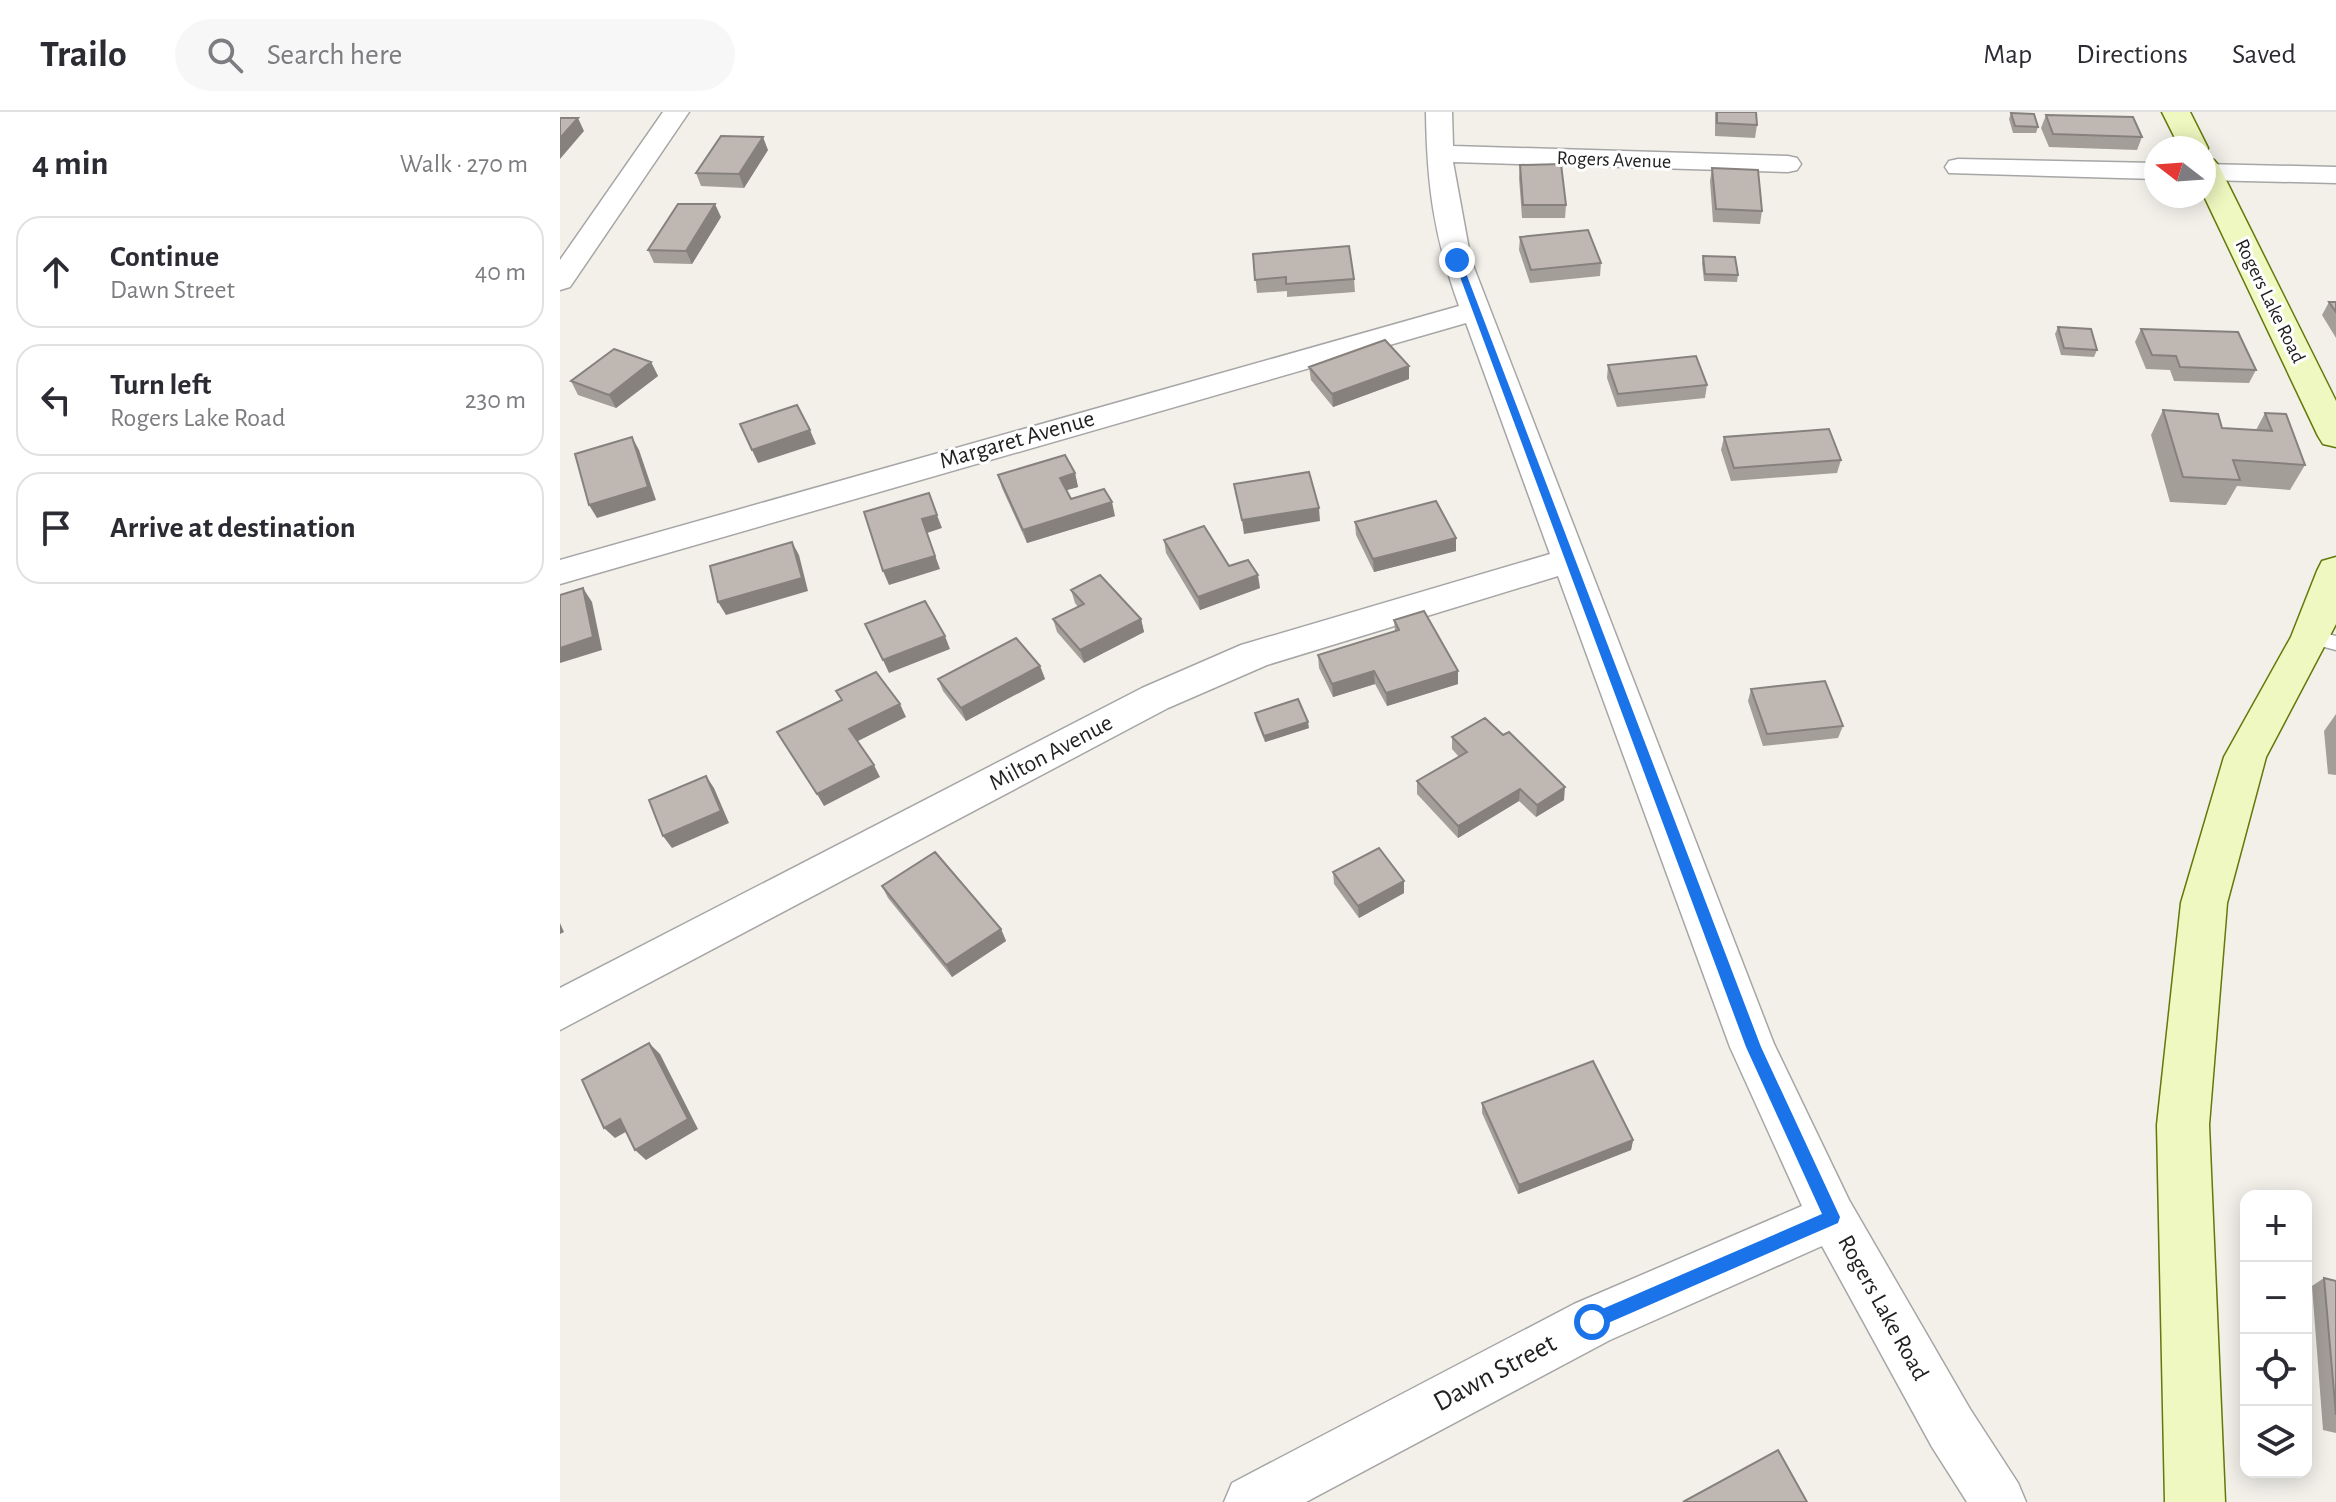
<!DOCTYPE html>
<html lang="en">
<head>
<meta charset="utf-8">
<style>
	:root { --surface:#fff; --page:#f7f7f7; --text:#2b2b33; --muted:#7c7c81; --line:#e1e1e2 }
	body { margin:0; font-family:"Alegreya Sans",sans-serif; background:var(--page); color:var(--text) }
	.controls { position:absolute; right:24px; bottom:24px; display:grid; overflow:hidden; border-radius:16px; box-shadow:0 4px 20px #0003 }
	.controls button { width:72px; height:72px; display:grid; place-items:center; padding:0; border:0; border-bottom:2px solid var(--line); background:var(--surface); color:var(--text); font:40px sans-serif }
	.compass { position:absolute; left:1584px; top:24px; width:72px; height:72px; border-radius:50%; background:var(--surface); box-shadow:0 4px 20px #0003; rotate:287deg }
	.stop { position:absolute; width:24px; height:24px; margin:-18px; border:6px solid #1a73e8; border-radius:50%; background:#fff }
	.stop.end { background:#1a73e8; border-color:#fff; box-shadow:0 2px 8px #0008 }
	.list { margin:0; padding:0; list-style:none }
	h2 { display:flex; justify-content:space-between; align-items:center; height:104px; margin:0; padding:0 32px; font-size:34px }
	h2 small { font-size:26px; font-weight:400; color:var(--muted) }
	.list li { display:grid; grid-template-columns:52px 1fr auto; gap:24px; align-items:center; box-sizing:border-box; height:112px; margin:0 16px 16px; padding:0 16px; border:2px solid var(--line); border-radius:24px }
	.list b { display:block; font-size:30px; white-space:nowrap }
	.list p { margin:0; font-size:26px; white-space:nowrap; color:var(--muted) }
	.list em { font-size:26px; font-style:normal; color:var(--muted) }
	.icon { flex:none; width:44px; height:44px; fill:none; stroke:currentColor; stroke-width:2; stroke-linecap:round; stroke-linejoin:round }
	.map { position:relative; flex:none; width:1776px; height:1390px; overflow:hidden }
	header { display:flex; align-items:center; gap:48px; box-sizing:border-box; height:112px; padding:0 40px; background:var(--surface); border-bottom:2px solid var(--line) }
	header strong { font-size:38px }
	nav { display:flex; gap:44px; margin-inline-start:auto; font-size:28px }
	.search { width:560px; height:72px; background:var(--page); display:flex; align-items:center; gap:20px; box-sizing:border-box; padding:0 28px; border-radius:44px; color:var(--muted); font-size:30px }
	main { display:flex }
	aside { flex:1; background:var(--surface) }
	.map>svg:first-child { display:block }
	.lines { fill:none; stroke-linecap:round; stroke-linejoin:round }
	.service-casing { stroke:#a6a6a6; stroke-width:3 }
	.minor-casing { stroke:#a6a6a6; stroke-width:3 }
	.secondary-casing { stroke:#637909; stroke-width:3 }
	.service { fill:#fff; fill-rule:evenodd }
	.minor { fill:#fff; fill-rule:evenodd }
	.secondary { fill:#f0f8c1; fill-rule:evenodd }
	.wall { fill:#a49e99 }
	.shaded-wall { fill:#86817d }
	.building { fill:#bfb8b2; stroke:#86817d; stroke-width:2 }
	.route { fill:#1a73e8 }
	.labels { text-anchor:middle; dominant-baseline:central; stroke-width:6; stroke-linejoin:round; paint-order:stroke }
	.far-street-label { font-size:20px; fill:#222; stroke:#fff }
	.street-label { font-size:24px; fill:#222; stroke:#fff }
	.near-street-label { font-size:28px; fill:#222; stroke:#fff }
</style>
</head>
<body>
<header>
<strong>Trailo</strong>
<div class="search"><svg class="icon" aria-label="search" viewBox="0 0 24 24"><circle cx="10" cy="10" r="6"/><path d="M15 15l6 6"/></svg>Search here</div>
<nav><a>Map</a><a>Directions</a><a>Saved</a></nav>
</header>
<main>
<aside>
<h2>4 min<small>Walk · 270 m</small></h2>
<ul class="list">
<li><svg class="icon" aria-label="ahead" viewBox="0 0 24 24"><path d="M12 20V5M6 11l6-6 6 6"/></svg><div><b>Continue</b><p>Dawn Street</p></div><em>40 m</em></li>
<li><svg class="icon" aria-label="left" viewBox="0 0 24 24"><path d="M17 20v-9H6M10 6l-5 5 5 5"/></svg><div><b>Turn left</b><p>Rogers Lake Road</p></div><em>230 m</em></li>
<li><svg class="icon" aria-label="arrive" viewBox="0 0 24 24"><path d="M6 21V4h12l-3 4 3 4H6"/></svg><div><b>Arrive at destination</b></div></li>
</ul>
</aside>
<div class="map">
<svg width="1776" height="1390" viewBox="0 0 1776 1390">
	<rect width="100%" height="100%" fill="#f2f0e9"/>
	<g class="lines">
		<g class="service-casing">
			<path id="service" d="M1751,518L1776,524V538L1745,530L1742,525Z"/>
		</g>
		<g class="minor-casing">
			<path id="minor" d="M103,0H129L10,175L0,178V148Z
				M866,0H892L893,34L1228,44L1237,46L1241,52L1237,58L1228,60L893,50L911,148L1214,932L1289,1088L1410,1297L1458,1371L1466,1390H1407L1372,1335L1262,1134L1050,1228L746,1390H664L672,1371L1014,1192L1242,1094L1170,935L998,464L707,553L608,596L0,918V876L582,576L681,533L990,442L906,211L0,472V448L899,194C874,124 867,74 866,0Z
				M1398,47L1596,51V67L1389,61L1385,55L1389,49Z
				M1644,52L1776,55V71L1644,68Z"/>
		</g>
		<g class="secondary-casing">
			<path id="secondary" d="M1602,0H1630L1648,36L1644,42V36H1620Z
				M1644,45L1654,48L1659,54L1776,289V335L1763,332L1758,324L1644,84Z
				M1776,445V512L1706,645L1667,791L1649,1013L1665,1390H1605L1597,1013L1621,791L1664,645L1731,525L1757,459L1762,449Z"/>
		</g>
		<use href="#service" class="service"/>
		<use href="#minor" class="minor"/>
		<use href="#secondary" class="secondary"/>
	</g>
	<path class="wall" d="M1155,0H1196L1197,13L1195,26L1155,24Z
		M1451,1L1478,15L1476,21H1453L1449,7Z
		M1486,3L1582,25L1577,38L1489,35L1481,16Z
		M208,38L184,76L141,74L136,61Z
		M960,53L1006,93L1005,106H962L959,66Z
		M1152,56L1202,99L1200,112L1153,110L1150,69Z
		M161,105L132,152L94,151L88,138Z
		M960,125L1041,151L1040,164L970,171L959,138Z
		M693,142L794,167L795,180L727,185V179L697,181Z
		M1143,144L1178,163L1177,170L1144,169L1142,151Z
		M1769,190H1776V226L1762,203Z
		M1498,215L1537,238L1534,245L1501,243L1495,222Z
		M1581,217L1696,258L1689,271L1614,269L1610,258L1586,257L1575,230Z
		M91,250L98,264L56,296L18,283L11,269Z
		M1048,253L1147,273L1145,286L1057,295L1047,266Z
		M749,255L849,267L773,295L751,268Z
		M1603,298L1662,316L1696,318L1705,301L1745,353L1730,378L1677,374L1666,393L1610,390L1591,323Z
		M1164,325L1281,348L1277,361L1171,369L1161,338Z
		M515,361L518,375L506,378L511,387L555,404L467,431L442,376L438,363Z
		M795,410L896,426V439L814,460L796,423Z
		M604,428L669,454L700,476L640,498L606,441Z
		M511,478L581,507L584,520L524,551L497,520L493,507L518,495L515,491Z
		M834,508L898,572L827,594L815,572L773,585L759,556L758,543L835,519Z
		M480,554L485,567L406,609L383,579L378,567Z
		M1191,577L1283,614L1278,626L1203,634L1188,589Z
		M695,601L749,616L705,630L696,608Z
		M1776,602V663L1768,662L1764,619Z
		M892,625L1004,688L976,705L959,689L898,726L857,682V669L899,645L892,637Z
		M773,760L844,781L799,806L774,772Z
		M322,774L441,817L446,829L392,865L328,786Z
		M922,991L1073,1028L1071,1038L958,1082L922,1001Z
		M1764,1166L1776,1169V1321L1763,1318L1752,1174Z"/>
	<path class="shaded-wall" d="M18,6L24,19L0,47V26Z
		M203,25L208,38L184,76L179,62Z
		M155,92L161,105L132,152L126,139Z
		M91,250L98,264L56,296L49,283Z
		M849,254V267L773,295L772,282Z
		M250,318L256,332L198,351L192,338Z
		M72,325L79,338L96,388L37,406L29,393Z
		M515,361L518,375L504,379L500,366Z
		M552,390L555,404L467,431L463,418Z
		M759,396L760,409L684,422L682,408Z
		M377,403L382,416L367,421L380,457L329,473L323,459L362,407Z
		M896,426V439L814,460L813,447Z
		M232,430L239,443L248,479L166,503L158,490Z
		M698,463L700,476L640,498L638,485Z
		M23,476L32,490L42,538L0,551V536Z
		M581,507L584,520L524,551L520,538Z
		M385,524L390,537L329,561L323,548Z
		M480,554L485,567L406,609L401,596Z
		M814,559L815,572L773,585L772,572Z
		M898,559V572L827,594L826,581Z
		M340,592L346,605L296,630L289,617Z
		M748,610L749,616L705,630L704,624Z
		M314,653L320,665L264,694L257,682Z
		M146,664L154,676L169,711L112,736L103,724Z
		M1005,675L1004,688L976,705L977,693Z
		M960,677L959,689L898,726V714Z
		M844,769V781L799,806L798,794Z
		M0,811L4,820L0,822Z
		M441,817L446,829L392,865L386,853Z
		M89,931L100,942L138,1017L86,1048L75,1038Z
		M60,1007L71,1017L55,1026L44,1016Z
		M1073,1028L1071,1038L958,1082L959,1073Z"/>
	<path class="building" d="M1157,0H1196L1197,13L1157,11Z
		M1451,1L1474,2L1478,15L1455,14Z
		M1486,3L1573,5L1582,25L1493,22Z
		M0,6H18L0,26Z
		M161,24L203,25L179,62L136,61Z
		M1001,52L1006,93H963L960,53Z
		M1152,56L1198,58L1202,99L1156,97Z
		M118,92H155L126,139L88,138Z
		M1028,118L1041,151L971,158L960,125Z
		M789,134L794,167L726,172V165L695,168L693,142Z
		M1143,144L1175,145L1178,163L1145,162Z
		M1769,190H1776V200Z
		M1498,215L1531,217L1537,238L1504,236Z
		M1581,217L1678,220L1696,258L1620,255L1616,244L1592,243Z
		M825,228L849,254L772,282L749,255Z
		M54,237L91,250L49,283L11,269Z
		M1136,244L1147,273L1058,282L1048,253Z
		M237,293L250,318L192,338L180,312Z
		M1603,298L1658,302L1662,316L1712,319L1705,301L1726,302L1745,353L1673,348L1680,368L1623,365Z
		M1269,317L1281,348L1174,356L1164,325Z
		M72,325L88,375L29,393L15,342Z
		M505,343L515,361L500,366L511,387L544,377L552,390L463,418L438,363Z
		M749,360L759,396L682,408L674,372Z
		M369,381L377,403L362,407L375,444L323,459L304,400Z
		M876,389L896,426L813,447L795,410Z
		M644,414L669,454L688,448L698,463L638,485L604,428Z
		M232,430L242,466L158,490L150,454Z
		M540,463L581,507L520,538L493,507L524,492L511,478Z
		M23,476L33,525L0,536V483Z
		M365,489L385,524L323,548L305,512Z
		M864,499L898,559L826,581L814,559L772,572L758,543L839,518L834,508Z
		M456,526L480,554L401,596L378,567Z
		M316,560L340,592L289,617L314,653L257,682L217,620L282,588L276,579Z
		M1265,569L1283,614L1207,622L1191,577Z
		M738,587L748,610L704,624L695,601Z
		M925,606L943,623L949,620L1005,675L977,693L960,677L898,714L857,669L907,640L892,625Z
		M146,664L161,699L103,724L89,688Z
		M819,736L844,769L798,794L773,760Z
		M375,740L441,817L386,853L322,774Z
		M89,931L128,1007L75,1038L60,1007L44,1016L22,968Z
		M1033,949L1073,1028L959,1073L922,991Z
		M1764,1166L1776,1169V1303Z
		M1218,1338L1247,1390H1123Z"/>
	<path class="route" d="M893,146L901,148L1201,935L1280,1105L1278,1111L1032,1218L1026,1216V1204L1262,1102L1186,935Z"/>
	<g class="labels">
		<g class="far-street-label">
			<text transform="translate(1054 48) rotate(2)">Rogers Avenue</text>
			<text transform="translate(1710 189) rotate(64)">Rogers Lake Road</text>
		</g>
		<g class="street-label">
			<text transform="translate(457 328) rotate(-16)">Margaret Avenue</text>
			<text transform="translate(491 641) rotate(-28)">Milton Avenue</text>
			<text transform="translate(1323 1196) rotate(61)">Rogers Lake Road</text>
		</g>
		<g class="near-street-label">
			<text transform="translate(935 1261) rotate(-28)">Dawn Street</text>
		</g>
	</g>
</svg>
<div class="controls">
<button>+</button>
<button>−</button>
<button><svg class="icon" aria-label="locate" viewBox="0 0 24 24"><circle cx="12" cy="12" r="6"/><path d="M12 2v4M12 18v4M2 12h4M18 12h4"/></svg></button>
<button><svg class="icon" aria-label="layers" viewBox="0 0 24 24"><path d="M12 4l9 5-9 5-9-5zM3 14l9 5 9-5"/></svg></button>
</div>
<svg class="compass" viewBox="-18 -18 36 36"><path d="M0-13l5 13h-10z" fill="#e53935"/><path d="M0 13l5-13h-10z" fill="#7c7c81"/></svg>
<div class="stop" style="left:1032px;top:1210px"></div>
<div class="stop end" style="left:897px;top:148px"></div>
</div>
</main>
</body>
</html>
